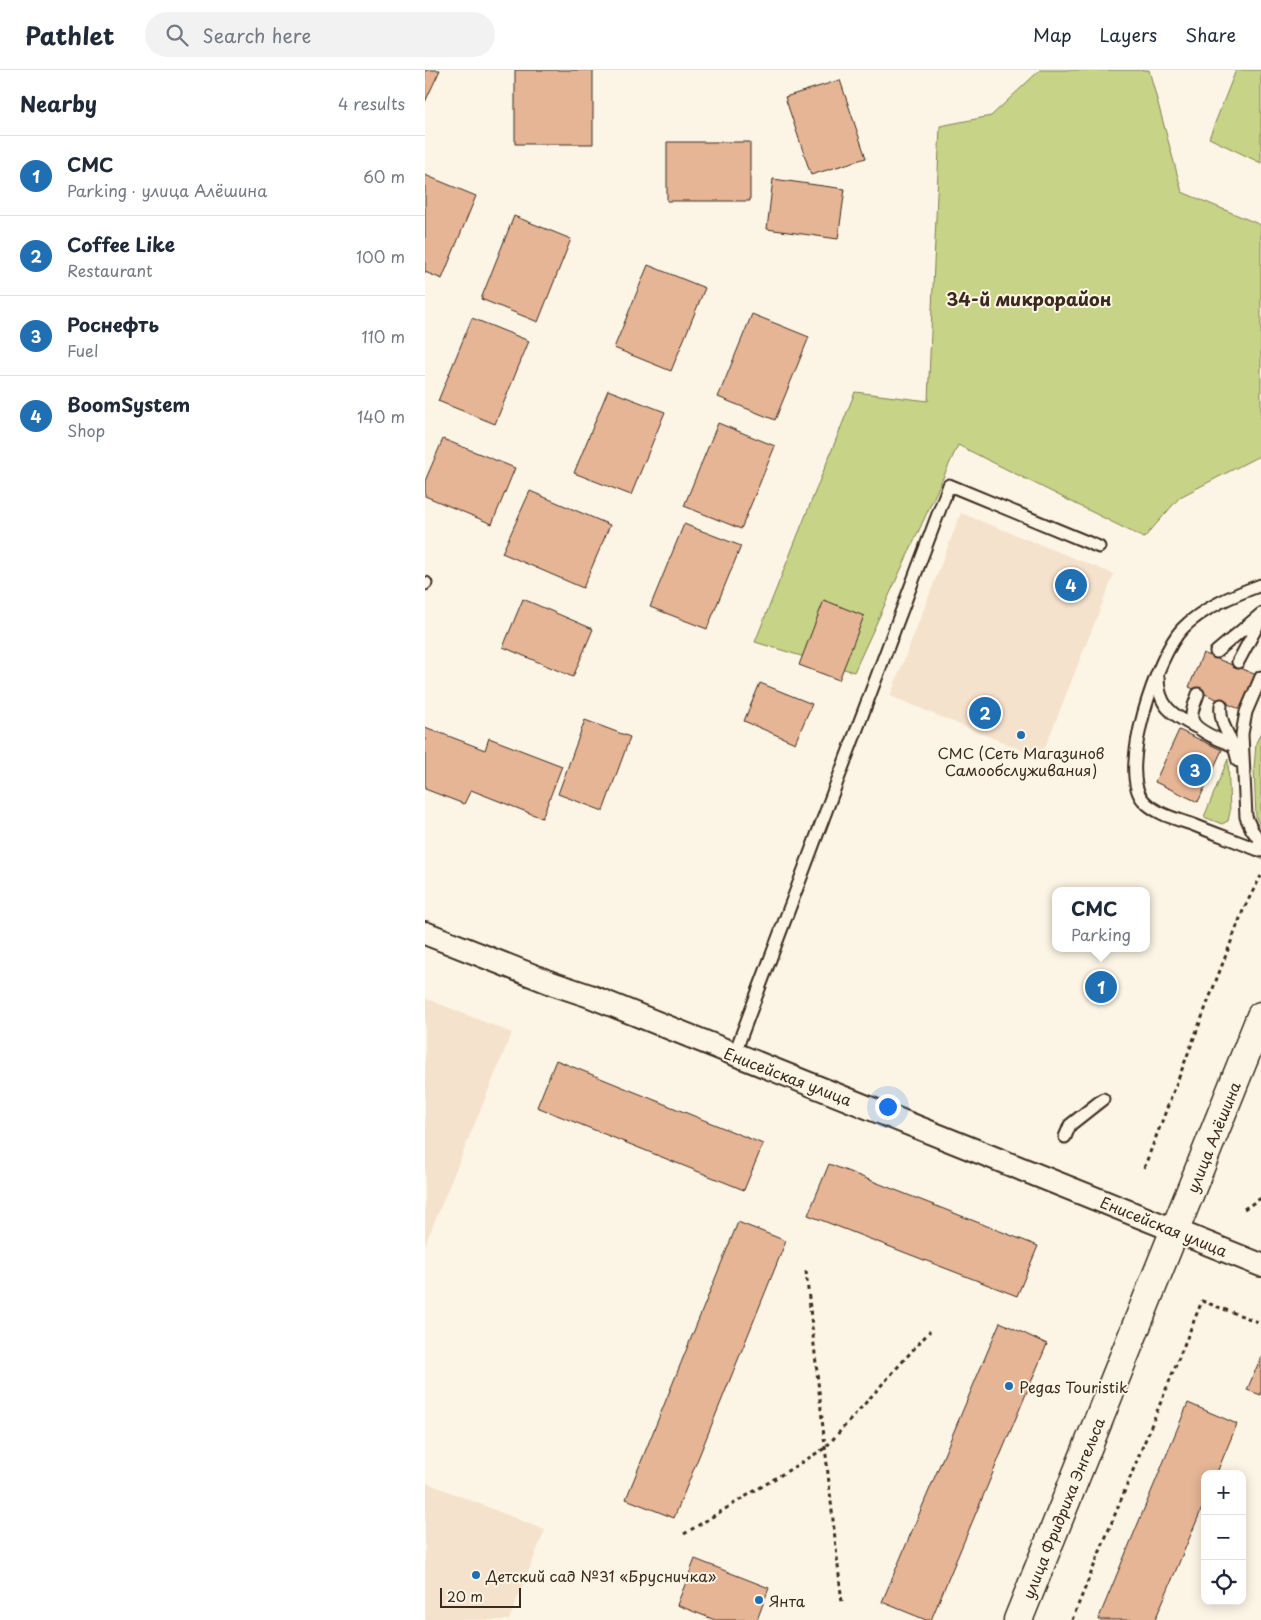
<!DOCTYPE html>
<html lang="en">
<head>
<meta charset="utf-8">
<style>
	:root { --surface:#fff; --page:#f2f2f3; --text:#1f2937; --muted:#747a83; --line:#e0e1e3; --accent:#1f6fb2 }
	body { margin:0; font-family:"Playpen Sans",sans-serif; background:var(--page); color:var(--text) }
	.controls { position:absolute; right:15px; bottom:15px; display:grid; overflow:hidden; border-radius:10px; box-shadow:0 2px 12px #0003 }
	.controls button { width:45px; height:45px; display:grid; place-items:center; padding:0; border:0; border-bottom:1px solid var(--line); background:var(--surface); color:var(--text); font:25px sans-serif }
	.scale { position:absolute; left:15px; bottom:12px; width:81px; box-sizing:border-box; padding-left:5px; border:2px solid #3b2a1e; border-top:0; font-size:14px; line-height:18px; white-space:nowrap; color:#3b2a1e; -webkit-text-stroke:4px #fcf5e5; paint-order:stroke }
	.you { position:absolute; left:462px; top:1036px; width:18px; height:18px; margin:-12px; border:4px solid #fff; border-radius:50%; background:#1a73e8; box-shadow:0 0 0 8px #1a73e833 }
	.badge { display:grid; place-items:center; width:32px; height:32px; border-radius:50%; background:var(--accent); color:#fff; font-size:16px; font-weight:700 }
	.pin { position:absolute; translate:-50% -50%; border:2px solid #fff; box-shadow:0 1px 5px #0006 }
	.popup { position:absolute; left:627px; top:817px; width:98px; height:65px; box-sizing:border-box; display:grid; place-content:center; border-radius:10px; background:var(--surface); filter:drop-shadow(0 1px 4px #0005); font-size:16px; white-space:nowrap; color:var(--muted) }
	.popup b { font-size:19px; color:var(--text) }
	.popup::after { content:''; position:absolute; left:50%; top:100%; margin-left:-10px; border:10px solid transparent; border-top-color:var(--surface) }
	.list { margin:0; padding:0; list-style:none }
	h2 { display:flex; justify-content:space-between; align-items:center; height:65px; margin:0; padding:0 20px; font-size:21px }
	h2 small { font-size:16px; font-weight:400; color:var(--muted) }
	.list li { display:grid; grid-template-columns:32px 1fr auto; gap:15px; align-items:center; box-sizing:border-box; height:80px; padding:0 20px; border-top:1px solid var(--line) }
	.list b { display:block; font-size:19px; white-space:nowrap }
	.list p { margin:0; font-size:16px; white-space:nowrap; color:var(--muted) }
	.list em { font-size:16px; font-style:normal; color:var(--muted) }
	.icon { flex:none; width:28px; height:28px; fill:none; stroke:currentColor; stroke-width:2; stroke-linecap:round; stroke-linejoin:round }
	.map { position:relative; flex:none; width:836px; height:1550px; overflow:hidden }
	header { display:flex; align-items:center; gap:30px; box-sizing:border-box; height:70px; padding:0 25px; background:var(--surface); border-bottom:1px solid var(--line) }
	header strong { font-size:24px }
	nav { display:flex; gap:28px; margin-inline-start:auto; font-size:18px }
	.search { width:350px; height:45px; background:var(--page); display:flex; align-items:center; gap:12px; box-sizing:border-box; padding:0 18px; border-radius:28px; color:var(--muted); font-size:19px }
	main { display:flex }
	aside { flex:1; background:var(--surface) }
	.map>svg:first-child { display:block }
	.built { fill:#f5e2cd }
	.green { fill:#c7d387; stroke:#817e52 }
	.building { fill:#e5b596; stroke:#3b2a1e }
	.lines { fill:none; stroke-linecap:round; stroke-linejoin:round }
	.service-casing { stroke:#3b2a1e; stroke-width:15 }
	.minor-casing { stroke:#3b2a1e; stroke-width:26 }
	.tertiary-casing { stroke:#3b2a1e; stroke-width:31 }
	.path { stroke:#3b2a1e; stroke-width:3; stroke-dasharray:4 4; stroke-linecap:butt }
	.service { stroke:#fcf5e5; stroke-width:11 }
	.minor { stroke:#fcf5e5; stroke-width:22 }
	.tertiary { stroke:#fcf5e5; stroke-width:28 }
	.poi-dot { fill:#1f6fb2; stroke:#fcf5e5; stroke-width:2 }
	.labels { text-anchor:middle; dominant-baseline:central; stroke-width:4; stroke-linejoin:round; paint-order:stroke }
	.poi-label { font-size:15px; fill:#3b2a1e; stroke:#fcf5e5; text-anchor:start }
	.street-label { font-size:15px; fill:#3b2a1e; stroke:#fcf5e5 }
	.quarter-label { font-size:18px; font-weight:bold; fill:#3b2a1e; stroke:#fcf5e5 }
</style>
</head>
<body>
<header>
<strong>Pathlet</strong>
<div class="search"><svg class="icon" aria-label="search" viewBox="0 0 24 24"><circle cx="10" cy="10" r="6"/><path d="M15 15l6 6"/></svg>Search here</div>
<nav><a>Map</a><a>Layers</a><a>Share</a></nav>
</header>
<main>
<aside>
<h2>Nearby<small>4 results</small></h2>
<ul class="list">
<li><span class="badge">1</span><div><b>СМС</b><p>Parking · улица Алёшина</p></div><em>60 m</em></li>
<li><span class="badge">2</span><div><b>Coffee Like</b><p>Restaurant</p></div><em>100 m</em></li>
<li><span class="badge">3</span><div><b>Роснефть</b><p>Fuel</p></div><em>110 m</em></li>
<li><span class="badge">4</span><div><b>BoomSystem</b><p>Shop</p></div><em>140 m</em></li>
</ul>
</aside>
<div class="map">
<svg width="836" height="1550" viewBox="0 0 836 1550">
	<rect width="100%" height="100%" fill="#fcf5e5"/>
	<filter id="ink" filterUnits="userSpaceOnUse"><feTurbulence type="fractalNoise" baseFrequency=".02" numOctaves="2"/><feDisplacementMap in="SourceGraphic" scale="10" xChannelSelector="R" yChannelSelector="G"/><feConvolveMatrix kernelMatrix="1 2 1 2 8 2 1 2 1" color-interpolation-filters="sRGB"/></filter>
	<g filter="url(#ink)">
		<path class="built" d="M536,443L689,504L616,688L465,626Z
			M0,928L87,963L0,1175Z
			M0,1412L120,1460L84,1550H0Z"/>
		<path class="green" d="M615,0H724L757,122L836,155V385L755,427L719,468L533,375L429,602L330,572L430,322L503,331L515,56L566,46Z
			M811,0H836V93L784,68Z
			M836,662V758L831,747L829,698L831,673Z
			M803,689L805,742L803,751L797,754L779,747Z"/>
		<path class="building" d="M0,0H15L0,32Z
			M90,0H168V74H90Z
			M415,10L441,88L386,105L360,27Z
			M242,72H325V131H242Z
			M0,105L51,126L17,209L0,202Z
			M348,109L420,119L413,169L342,159Z
			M89,146L146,169L113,252L56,229Z
			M223,195L280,218L246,301L189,278Z
			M327,244L384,267L350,350L293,327Z
			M47,248L104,271L70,354L13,331Z
			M183,320L240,342L206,425L149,403Z
			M293,353L350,376L316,459L259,436Z
			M18,369L90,398L67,454L0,426V411Z
			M105,421L185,455L158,518L77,483Z
			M259,454L316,476L282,559L225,537Z
			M98,529L168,559L148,607L78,577Z
			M399,530L439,546L414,610L374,595Z
			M778,583L834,606L819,641L764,617Z
			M335,613L387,634L370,673L319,651Z
			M160,650L205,667L178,741L133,724Z
			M0,657L60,680L64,668L137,696L117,748L46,720L39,734L0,719Z
			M754,660L797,680L773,732L730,712Z
			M131,990L338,1074L319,1120L112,1037Z
			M404,1094L613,1176L592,1226L383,1145Z
			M313,1152L361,1171L249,1448L201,1429Z
			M575,1252L622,1274L506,1550H501L457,1532Z
			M836,1287V1325L822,1320Z
			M763,1333L812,1354L793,1400L791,1404H780V1431L730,1550H673Z
			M270,1489L344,1518L332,1550H290L252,1535Z"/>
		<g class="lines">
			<g class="service-casing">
				<path id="service" d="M0,514L1,513
					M836,515C809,525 777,538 757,559C733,584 692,701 718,730C730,744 752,749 769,755C791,764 814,772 836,781
					M791,582L836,544
					M813,592L836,549
					M733,607C733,636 747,645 771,657
					M836,607L821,642L817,664L821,747L827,760L836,772
					M773,624C771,631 766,640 767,648C768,661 798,671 809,676L813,691
					M796,635C794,650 802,663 809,676
					M309,985L524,415L674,477
					M640,1067L645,1055L678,1029"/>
			</g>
			<g class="minor-casing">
				<path id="minor" d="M0,863L129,914L165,926L836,1195"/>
			</g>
			<g class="tertiary-casing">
				<path id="tertiary" d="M593,1550L836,946"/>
			</g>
			<path class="path" d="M719,1098L819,838L836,806
				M819,1139L836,1128
				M381,1201L417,1533
				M259,1464L400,1378L505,1261
				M647,1550L777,1231L836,1253"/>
			<use href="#service" class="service"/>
			<use href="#minor" class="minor"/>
			<use href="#tertiary" class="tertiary"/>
		</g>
	</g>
	<g class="poi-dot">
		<circle cx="596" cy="665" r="5"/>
		<circle cx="584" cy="1316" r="5"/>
		<circle cx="51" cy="1505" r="5"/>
		<circle cx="334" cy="1530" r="5"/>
	</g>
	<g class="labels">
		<g class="poi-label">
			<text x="596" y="682" text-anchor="middle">СМС (Сеть Магазинов<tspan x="596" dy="17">Самообслуживания)</tspan></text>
			<text x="594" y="1316">Pegas Touristik</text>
			<text x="61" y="1505">Детский сад №31 «Брусничка»</text>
			<text x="344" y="1530">Янта</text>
		</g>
		<g class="street-label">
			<text transform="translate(363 1006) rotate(21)">Енисейская улица</text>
			<text transform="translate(788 1067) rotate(-68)">улица Алёшина</text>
			<text transform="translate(739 1156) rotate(22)">Енисейская улица</text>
			<text transform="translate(638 1438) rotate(-68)">улица Фридриха Энгельса</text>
		</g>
		<g class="quarter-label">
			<text x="604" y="228">34-й микрорайон</text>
		</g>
	</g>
</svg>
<div class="controls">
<button>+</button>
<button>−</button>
<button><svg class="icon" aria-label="locate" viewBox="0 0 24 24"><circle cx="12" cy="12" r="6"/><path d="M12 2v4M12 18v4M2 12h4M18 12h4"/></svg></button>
</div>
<div class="scale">20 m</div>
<div class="you"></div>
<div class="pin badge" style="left:676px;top:917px">1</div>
<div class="popup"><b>СМС</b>Parking</div>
<div class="pin badge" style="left:560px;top:643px">2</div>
<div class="pin badge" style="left:770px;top:700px">3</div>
<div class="pin badge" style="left:646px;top:515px">4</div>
</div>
</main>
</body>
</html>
